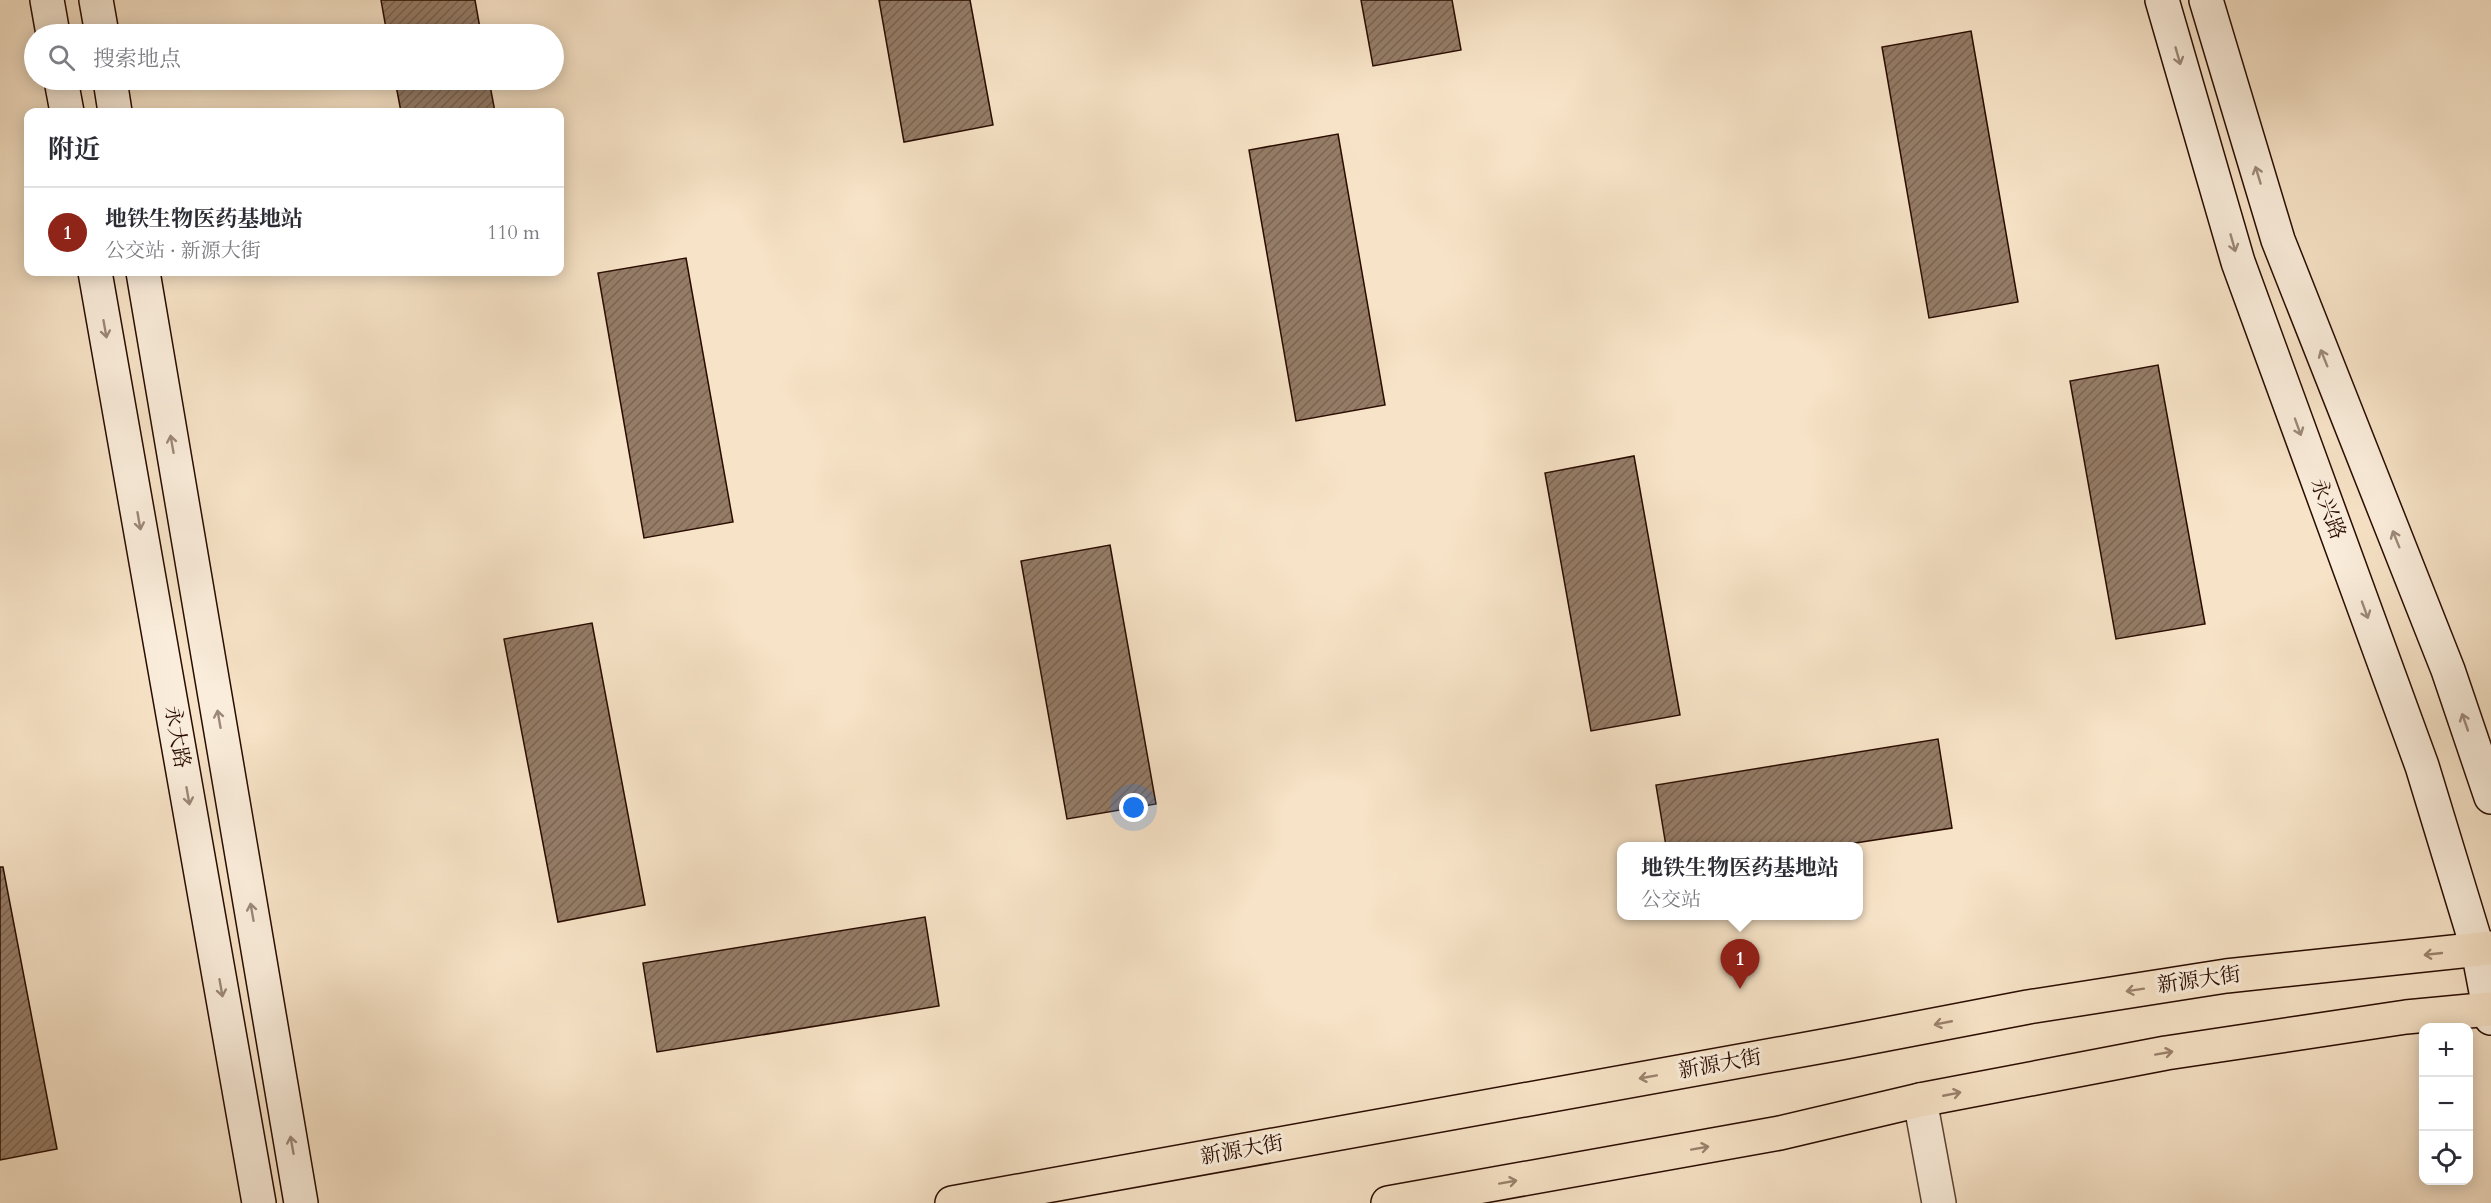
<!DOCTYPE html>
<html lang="zh">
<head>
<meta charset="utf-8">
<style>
	:root { --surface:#fff; --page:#f7f7f7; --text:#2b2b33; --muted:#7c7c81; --line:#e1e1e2; --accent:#8f2418 }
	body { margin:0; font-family:Cardo,"Noto Serif SC",serif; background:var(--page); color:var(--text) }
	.controls { position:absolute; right:18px; bottom:18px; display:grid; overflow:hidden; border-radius:12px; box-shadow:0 3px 15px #0003 }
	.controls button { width:54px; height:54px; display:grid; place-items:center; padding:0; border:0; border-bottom:2px solid var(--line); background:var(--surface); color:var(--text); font:30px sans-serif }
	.you { position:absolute; left:1134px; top:808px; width:21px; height:21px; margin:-15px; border:4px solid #fff; border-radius:50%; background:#1a73e8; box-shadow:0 0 0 9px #1a73e833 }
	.badge { display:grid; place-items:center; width:39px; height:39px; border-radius:50%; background:var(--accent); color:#fff; font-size:20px; font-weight:700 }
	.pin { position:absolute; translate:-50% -50px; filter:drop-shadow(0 2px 3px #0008) }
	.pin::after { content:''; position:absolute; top:32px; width:21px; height:18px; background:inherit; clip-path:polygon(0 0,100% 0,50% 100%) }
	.popup { position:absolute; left:1617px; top:842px; width:246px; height:78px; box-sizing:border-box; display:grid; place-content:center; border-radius:12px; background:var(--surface); filter:drop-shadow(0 2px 4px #0005); font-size:20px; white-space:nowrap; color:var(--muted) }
	.popup b { font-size:22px; color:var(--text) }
	.popup::after { content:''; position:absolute; left:50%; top:100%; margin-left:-12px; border:12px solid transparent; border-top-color:var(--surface) }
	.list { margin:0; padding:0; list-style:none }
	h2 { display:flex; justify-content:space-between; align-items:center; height:78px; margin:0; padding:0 24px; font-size:26px }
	h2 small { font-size:20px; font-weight:400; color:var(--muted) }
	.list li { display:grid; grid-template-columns:39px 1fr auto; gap:18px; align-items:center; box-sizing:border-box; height:90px; padding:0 24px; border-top:2px solid var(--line) }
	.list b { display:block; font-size:22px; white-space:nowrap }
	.list p { margin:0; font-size:20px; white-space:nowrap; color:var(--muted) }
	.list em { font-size:20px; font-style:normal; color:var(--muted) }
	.icon { flex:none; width:33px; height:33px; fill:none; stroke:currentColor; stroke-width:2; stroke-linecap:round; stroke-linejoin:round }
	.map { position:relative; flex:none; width:2491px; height:1203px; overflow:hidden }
	.search { position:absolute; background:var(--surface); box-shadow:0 3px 15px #0003; left:24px; top:24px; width:540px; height:66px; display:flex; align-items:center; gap:15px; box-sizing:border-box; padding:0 21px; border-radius:33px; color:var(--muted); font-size:22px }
	.panel { position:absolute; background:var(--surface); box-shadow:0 3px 15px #0003; left:24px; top:108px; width:540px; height:168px; border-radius:12px }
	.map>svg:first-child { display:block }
	.building { fill:url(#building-hatch); stroke:#2a0c00; stroke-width:1.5 }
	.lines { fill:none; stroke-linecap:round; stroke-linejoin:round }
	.street-casing { stroke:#5d4232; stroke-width:36 }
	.secondary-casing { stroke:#2a0c00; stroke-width:36 }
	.primary-casing { stroke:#2a0c00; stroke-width:36 }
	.street { stroke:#faeddb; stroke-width:33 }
	.secondary { stroke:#faeddb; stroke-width:33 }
	.primary { stroke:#f7e3c7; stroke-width:33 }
	.oneway { stroke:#9c8878 }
	.oneway2 { stroke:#9b826d }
	.labels { text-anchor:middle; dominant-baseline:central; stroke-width:6; stroke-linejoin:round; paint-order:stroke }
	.street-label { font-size:21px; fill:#2a0c00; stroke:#faeddb }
</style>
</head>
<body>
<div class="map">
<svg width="2491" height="1203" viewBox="0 0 2491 1203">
	<defs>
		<pattern id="building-hatch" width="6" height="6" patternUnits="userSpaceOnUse" patternTransform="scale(1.5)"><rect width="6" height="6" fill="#957c67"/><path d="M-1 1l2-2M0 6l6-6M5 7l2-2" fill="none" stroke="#7a6452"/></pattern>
	</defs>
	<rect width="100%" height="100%" fill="#f7e3c7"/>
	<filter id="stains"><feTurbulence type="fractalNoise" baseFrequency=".00333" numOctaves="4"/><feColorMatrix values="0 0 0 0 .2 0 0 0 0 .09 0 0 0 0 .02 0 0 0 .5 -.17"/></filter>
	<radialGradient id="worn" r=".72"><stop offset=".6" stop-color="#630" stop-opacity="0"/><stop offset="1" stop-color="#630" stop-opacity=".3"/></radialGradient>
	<path class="building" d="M381,0H475L481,34H387Z
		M879,0H970L993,125L904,142Z
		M1361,0H1452L1461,50L1373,66Z
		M1971,31L2018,302L1929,318L1882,47Z
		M395,80H489L495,112H401Z
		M1338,134L1385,405L1296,421L1249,150Z
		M686,258L733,522L644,538L598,273Z
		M2158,365L2205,624L2116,639L2070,381Z
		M1634,456L1680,715L1591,731L1545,473Z
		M1110,545L1156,804L1067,819L1021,561Z
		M592,623L645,905L558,922L504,639Z
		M1938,739L1952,828L1836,846H1666L1656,785Z
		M0,867H3L57,1149L0,1160Z
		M925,917L939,1006L657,1052L643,963Z"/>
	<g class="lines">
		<g class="street-casing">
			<path id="street" d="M1920,1100L1939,1203"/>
		</g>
		<g class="secondary-casing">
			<path id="secondary" d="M47,0L53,34
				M96,0L102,34
				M2162,0L2238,262L2422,766L2478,950L2491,1018
				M2206,0L2278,240L2448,670L2491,797
				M61,80L67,112
				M110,80L115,112
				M95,272L259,1203
				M143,272L301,1203"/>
		</g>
		<g class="primary-casing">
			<path id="primary" d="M952,1203L1840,1043L2028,1007L2226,976L2491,948
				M1388,1203L1780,1133L1920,1100L2166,1053L2406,1017L2491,1009"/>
		</g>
		<use href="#street" class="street"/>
		<use href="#secondary" class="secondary"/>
		<use href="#primary" class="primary"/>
	</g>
	<defs><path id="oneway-shaft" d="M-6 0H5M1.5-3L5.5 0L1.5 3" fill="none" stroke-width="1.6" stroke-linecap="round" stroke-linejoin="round" transform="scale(1.5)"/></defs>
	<g class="oneway">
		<use href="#oneway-shaft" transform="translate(2178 56) rotate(74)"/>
		<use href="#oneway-shaft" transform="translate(2258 175) rotate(-107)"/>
		<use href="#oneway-shaft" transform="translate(2233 243) rotate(74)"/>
		<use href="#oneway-shaft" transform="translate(105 329) rotate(80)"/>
		<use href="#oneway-shaft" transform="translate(2324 358) rotate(-112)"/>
		<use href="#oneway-shaft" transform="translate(2298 427) rotate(70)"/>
		<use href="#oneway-shaft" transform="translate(172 444) rotate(-100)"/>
		<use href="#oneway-shaft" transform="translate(139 521) rotate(80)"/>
		<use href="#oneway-shaft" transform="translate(2396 539) rotate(-112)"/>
		<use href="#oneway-shaft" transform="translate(2365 610) rotate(70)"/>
		<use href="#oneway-shaft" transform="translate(219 719) rotate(-100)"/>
		<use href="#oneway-shaft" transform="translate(2465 722) rotate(-109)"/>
		<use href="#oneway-shaft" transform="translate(188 796) rotate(80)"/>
		<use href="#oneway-shaft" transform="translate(252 912) rotate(-100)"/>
		<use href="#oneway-shaft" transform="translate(221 988) rotate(80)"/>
		<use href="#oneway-shaft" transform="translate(292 1145) rotate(-100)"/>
	</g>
	<g class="oneway2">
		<use href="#oneway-shaft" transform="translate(2433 954) rotate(174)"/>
		<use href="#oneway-shaft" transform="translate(2135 990) rotate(171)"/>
		<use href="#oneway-shaft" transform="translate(1943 1023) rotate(169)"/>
		<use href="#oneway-shaft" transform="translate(2164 1053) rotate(-10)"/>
		<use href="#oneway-shaft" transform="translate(1648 1077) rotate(170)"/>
		<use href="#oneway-shaft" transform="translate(1952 1094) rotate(-11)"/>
		<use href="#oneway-shaft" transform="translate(1700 1148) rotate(-10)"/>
		<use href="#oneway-shaft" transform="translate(1508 1182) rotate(-10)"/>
	</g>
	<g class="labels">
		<g class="street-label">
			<text transform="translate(2328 509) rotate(70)">永兴路</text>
			<text transform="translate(177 737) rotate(80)">永大路</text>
			<text transform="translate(2199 980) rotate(-8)">新源大街</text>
			<text transform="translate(1720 1064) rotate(-10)">新源大街</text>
			<text transform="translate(1242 1150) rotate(-10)">新源大街</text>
		</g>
	</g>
	<rect width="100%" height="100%" filter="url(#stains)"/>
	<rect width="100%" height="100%" fill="url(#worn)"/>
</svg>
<div class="controls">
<button>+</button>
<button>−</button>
<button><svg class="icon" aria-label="locate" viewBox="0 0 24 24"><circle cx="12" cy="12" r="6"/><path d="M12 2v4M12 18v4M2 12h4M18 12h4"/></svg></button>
</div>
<div class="you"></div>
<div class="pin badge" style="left:1740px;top:989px">1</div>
<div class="popup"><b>地铁生物医药基地站</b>公交站</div>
<div class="search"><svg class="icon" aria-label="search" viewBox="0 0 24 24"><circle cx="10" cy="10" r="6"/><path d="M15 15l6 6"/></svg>搜索地点</div>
<section class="panel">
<h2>附近<small></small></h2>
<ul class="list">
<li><span class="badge">1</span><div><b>地铁生物医药基地站</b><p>公交站 · 新源大街</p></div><em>110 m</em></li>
</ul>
</section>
</div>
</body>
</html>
